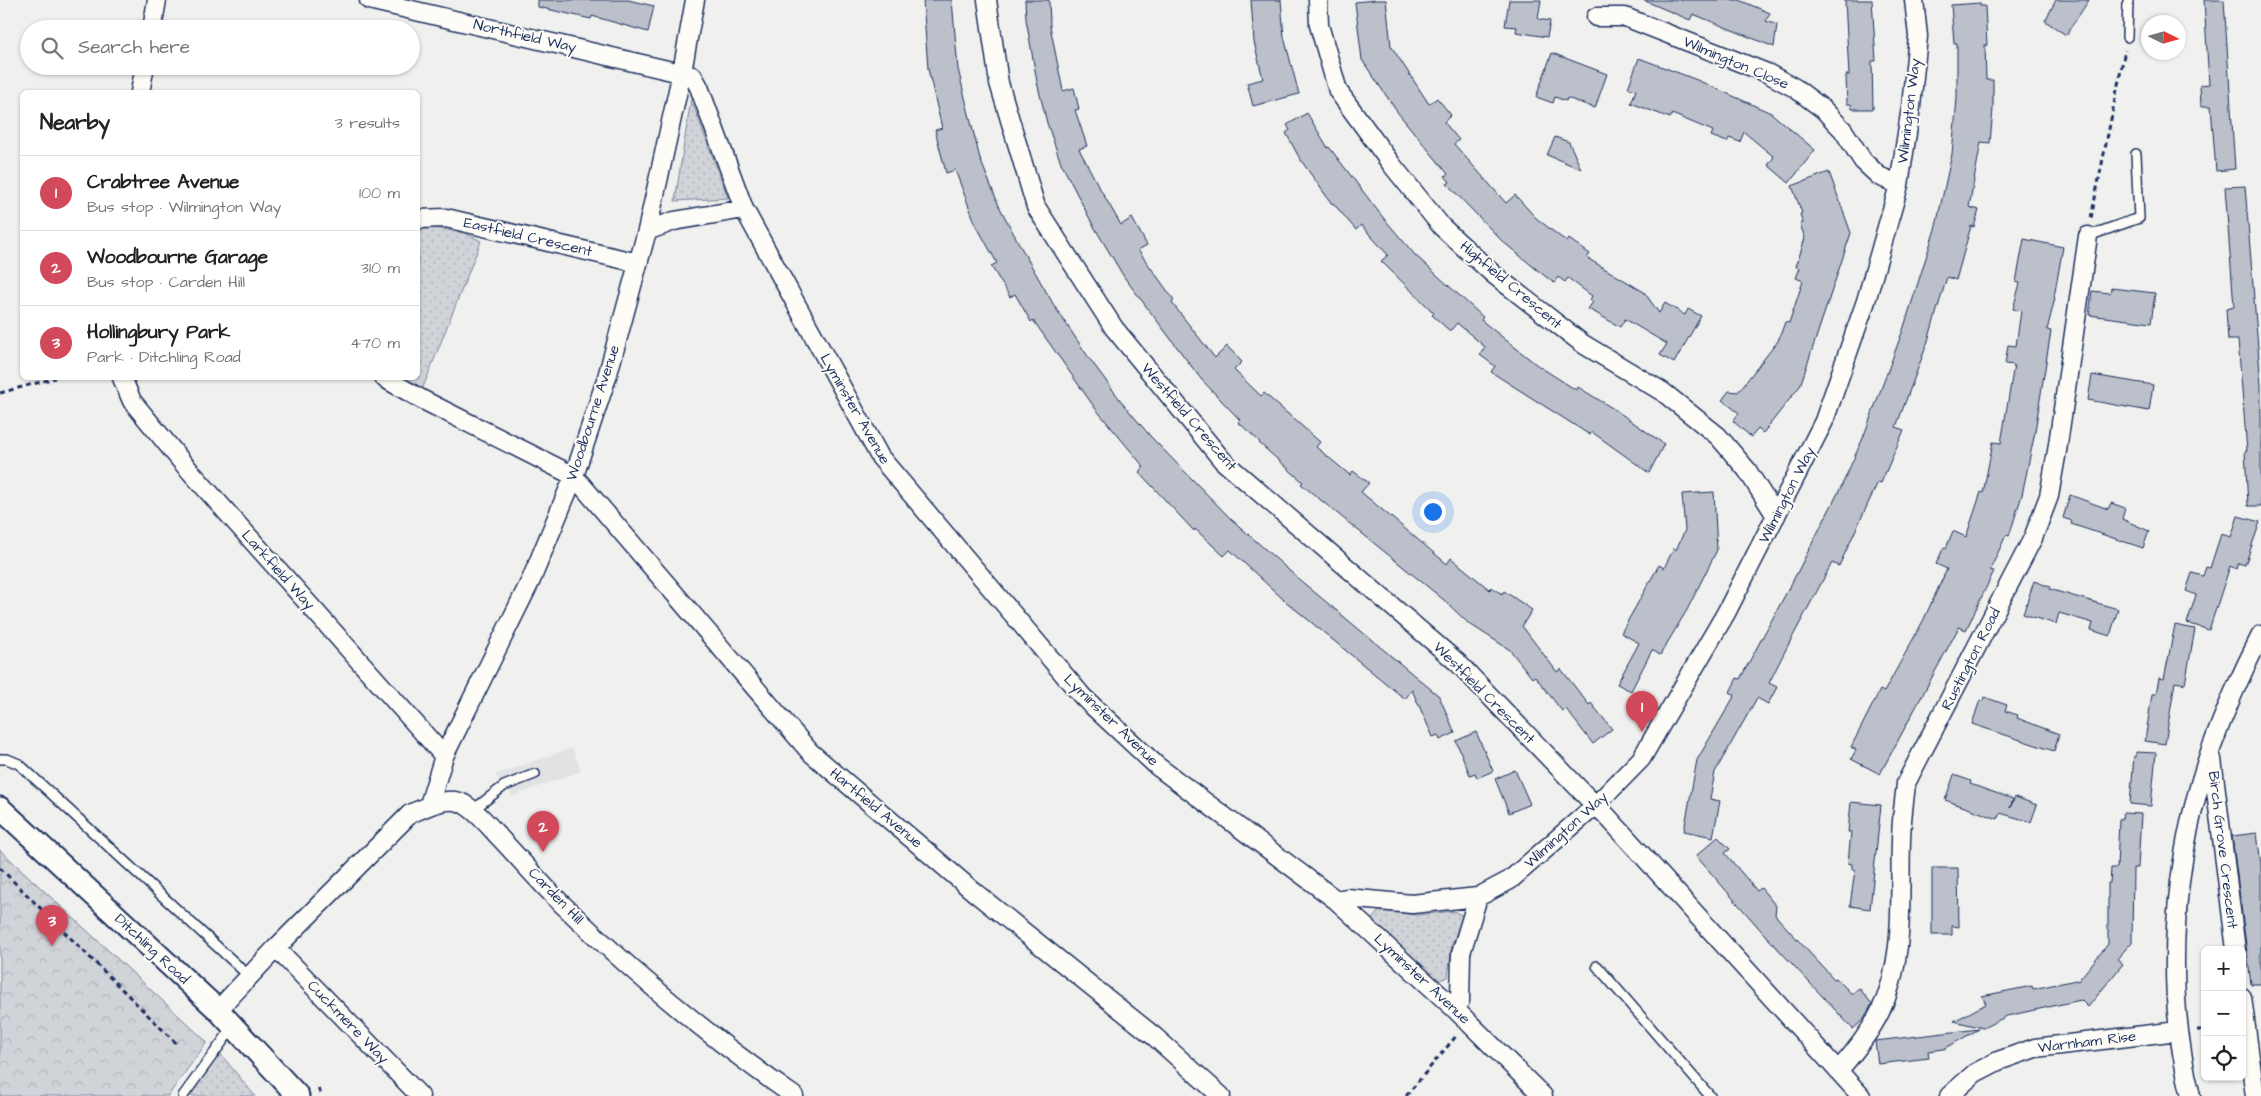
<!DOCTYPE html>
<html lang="en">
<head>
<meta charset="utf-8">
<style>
	:root { --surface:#fff; --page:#f2f2f2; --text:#222; --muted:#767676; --line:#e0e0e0; --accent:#d1495b }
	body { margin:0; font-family:"Architects Daughter",sans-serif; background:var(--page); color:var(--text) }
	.controls { position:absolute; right:15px; bottom:15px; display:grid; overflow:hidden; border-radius:8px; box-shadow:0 1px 4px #0004 }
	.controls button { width:45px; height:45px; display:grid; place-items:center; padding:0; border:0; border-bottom:1px solid var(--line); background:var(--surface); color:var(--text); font:25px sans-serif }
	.compass { position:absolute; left:2141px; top:15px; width:45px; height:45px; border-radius:50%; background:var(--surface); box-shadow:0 1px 4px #0004; rotate:95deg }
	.you { position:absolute; left:1432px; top:511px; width:18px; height:18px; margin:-12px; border:4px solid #fff; border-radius:50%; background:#1a73e8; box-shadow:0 0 0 8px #1a73e833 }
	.badge { display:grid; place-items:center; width:32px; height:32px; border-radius:50%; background:var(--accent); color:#fff; font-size:16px; font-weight:700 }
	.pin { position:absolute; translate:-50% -41px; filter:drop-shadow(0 1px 2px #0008) }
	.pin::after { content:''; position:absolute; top:26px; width:18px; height:15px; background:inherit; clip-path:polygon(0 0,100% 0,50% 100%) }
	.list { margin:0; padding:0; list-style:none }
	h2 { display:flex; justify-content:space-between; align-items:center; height:65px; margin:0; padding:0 20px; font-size:21px }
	h2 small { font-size:16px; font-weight:400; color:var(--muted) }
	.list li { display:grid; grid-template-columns:32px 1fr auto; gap:15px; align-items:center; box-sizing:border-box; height:75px; padding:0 20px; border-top:1px solid var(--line) }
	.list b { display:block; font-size:19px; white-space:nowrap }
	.list p { margin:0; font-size:16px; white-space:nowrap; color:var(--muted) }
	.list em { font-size:16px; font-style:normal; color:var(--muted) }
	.icon { flex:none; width:28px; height:28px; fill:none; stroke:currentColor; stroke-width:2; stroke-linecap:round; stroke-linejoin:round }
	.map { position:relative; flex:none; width:2261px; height:1096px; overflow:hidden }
	.search { position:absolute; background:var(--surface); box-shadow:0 1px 4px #0004; left:20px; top:20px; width:400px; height:55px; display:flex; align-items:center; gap:12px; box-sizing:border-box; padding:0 18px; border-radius:28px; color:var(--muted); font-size:19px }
	.panel { position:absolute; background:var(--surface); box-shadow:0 1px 4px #0004; left:20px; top:90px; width:400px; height:290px; border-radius:8px }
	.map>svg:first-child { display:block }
	.built { fill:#e0e2e3 }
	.grass { fill:url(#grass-dots); stroke:#76819b }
	.forest { fill:url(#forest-crowns); stroke:#76819b }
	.building { fill:#bbc0ca; stroke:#1b2f5e }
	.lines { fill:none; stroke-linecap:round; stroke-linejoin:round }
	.service-casing { stroke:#1b2f5e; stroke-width:12 }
	.minor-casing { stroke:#1b2f5e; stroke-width:21 }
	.tertiary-casing { stroke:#1b2f5e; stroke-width:25 }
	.path { stroke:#1b2f5e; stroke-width:3; stroke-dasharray:5 4; stroke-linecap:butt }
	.service { stroke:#fdfcf7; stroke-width:9 }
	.minor { stroke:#fdfcf7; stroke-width:18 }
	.tertiary { stroke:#fdfcf7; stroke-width:21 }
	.labels { text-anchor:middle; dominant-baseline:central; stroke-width:4; stroke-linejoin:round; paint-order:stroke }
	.street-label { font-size:15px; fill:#1b2f5e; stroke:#fdfcf7 }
</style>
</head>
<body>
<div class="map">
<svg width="2261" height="1096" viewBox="0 0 2261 1096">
	<defs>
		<pattern id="grass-dots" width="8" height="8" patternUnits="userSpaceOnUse" patternTransform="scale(1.25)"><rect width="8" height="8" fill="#d0d3d8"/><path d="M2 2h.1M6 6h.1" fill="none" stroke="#b2b5bc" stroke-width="1.8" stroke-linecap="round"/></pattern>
		<pattern id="forest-crowns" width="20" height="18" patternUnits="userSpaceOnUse" patternTransform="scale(1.25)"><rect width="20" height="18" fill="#d0d3d8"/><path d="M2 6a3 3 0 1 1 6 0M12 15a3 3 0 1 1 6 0" fill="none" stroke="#b2b5bc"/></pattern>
	</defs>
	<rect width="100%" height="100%" fill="#f0f0ee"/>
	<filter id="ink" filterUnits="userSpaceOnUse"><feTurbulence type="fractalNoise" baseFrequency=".02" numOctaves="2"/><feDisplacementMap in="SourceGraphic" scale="10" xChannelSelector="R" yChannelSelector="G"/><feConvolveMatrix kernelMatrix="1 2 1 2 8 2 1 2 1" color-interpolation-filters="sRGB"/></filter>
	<g filter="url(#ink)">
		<path class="built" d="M572,748L581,771L513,796L495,775Z"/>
		<path class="grass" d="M691,99L728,198L675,201Z
			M435,228L465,233L481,241L422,390L397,378H418V230Z
			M1379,911L1417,915L1454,911L1463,916L1452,945L1448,977L1437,981L1371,920Z
			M218,1051L255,1096H186Z"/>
		<path class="forest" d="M0,850L207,1042L168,1096H0Z"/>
		<path class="building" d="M538,0H628L654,6L648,32L592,16L591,19L538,7Z
			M923,0H952L958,69L980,159L999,206L1024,253L1055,307L1089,358L1124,405L1151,437L1231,519L1301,581L1439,696L1455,733L1440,740L1438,735L1433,737L1412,690L1405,699L1284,600L1230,550L1224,556L1195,529L1194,531L1139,472L1144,467L1095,408L1033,320L1031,322L1015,294L1010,297L991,266L997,263L976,225L955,170L946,173L935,130L942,128L928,69Z
			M1025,0H1049L1050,26L1063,91L1074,88L1079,109L1075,110L1087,146L1079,149L1098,185L1121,225L1132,218L1147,245L1138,250L1174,300L1172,303L1215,358L1227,346L1242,362L1234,370L1261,396L1264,393L1303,427L1320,442L1316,447L1350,475L1353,471L1369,483L1361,492L1447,564L1451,558L1490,590L1491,587L1502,594L1504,591L1532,610L1522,626L1557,672L1561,669L1589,705L1591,703L1612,729L1593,744L1566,709L1562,711L1535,676L1532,678L1510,650L1468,623L1444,600L1301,484L1303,482L1259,443L1260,442L1238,422L1240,420L1201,379L1124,277L1093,225L1061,163L1047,123L1037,82L1026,19Z
			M1251,0H1281L1284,37L1299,94L1253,106L1247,83L1263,79L1254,42Z
			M1375,0H1386L1391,46L1429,104L1437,98L1451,115L1444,122L1459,140L1454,144L1506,203L1515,195L1536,218L1567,242L1569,239L1590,254L1587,258L1644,292L1659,313L1665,303L1685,315L1688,309L1701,316L1674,363L1660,355L1667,344L1625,319L1620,327L1596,313L1588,309L1593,302L1590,300L1592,296L1568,278L1565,282L1558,277L1554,283L1536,269L1502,241L1447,184L1450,182L1445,176L1448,174L1398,113L1362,60L1355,2Z
			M1509,0H1541L1538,19L1550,21L1547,37L1516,32L1517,27L1505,26Z
			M1643,0H1739L1770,13L1766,21L1777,25L1774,47L1693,14L1690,20Z
			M1845,0H1872L1876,61H1872L1873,109H1852L1851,104H1847L1846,75H1849Z
			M2056,0H2089L2066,35L2045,21Z
			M2204,0H2224L2235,169L2216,171L2211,106H2201L2200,85L2209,84Z
			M1980,3V6H1985L1987,45H1985L1986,80H1993V109L1990,143L1981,142L1969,207L1979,210L1974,227L1971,226L1956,280L1947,277L1927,344L1896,427L1904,430L1881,483L1878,482L1839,566L1832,563L1785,651L1769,683L1777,687L1768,704L1757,698L1715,772L1710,799L1720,801L1713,837L1684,831L1697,760L1735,695L1730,692L1737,678L1740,679L1797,573L1841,487L1863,438L1904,327L1936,226L1952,154L1957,98V43H1954L1951,5Z
			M1552,53L1607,74L1595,108L1567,98L1566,101L1555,97L1553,103L1536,97Z
			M1639,58L1697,80L1771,113L1815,150L1789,183L1768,165L1774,157L1744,132L1740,142L1729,138L1727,142L1711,136L1713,131L1672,114L1670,118L1631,103L1636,90L1628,88Z
			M1307,113L1328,148L1329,147L1381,215L1415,255L1483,317L1481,320L1537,365L1576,390L1578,387L1617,411L1664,444L1649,473L1592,432L1590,435L1491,372L1495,366L1480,355L1485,347L1457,323L1450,331L1432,315L1434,313L1381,261L1388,255L1361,225L1356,230L1333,203L1332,204L1300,159L1286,133L1290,130L1287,125Z
			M1555,137L1569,142L1581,169L1547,155Z
			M1829,172L1851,233L1800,386L1763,433L1758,429L1751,437L1733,421L1739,413L1722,400L1729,391L1738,392L1778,341L1785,322L1789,323L1803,281L1796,278L1800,268L1796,267L1805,238L1800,224L1803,223L1800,214L1802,213L1792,186Z
			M2245,186L2261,385V506H2248L2245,451H2247L2238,340H2228L2226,309L2234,307L2225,187Z
			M2024,239L2063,247L2054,297L2055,298L2047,330L2051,331L2034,437L2022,495L2009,536L2006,535L1990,570L1994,571L1966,630L1959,627L1880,774L1851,759L1856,750L1851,747L1880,690L1884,692L1923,621L1947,569L1936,564L1944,547L1946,548L1953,531L1966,537L1981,492L1983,493L1993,442L2001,443L2014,365L2005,364L2008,345L2016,346L2021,311L2013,309L2020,283L2016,282Z
			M2111,288L2155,293L2151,323L2089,315L2092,291L2110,293Z
			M2092,375L2153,385L2149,411L2088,400Z
			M1714,492L1717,550L1687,610L1660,655L1652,650L1631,691L1617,684L1639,643L1621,633L1659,565L1664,568L1674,548L1676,550L1685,530L1682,494Z
			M2070,495L2108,509L2111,503L2125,508L2122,519L2149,531L2143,548L2071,524L2072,521L2063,518Z
			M2238,516L2260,522L2245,565L2238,563L2236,569L2230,566L2209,630L2187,623L2196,595L2186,591L2192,573L2203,576L2206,567L2210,568L2221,534L2231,537Z
			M2034,581L2050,587L2049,589L2118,609L2110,636L2091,630L2093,623L2059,613L2056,624L2023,614Z
			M2175,625L2195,629L2185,684L2175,682L2165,744L2145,741L2152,694H2156L2159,678L2164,679Z
			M1984,697L2007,705L2005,711L2018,715L2017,718L2059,734L2054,751L1972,724L1980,700L1983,701Z
			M1476,732L1493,771L1477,778L1475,773L1470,775L1456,741Z
			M2136,752L2156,753L2151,806L2130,804L2134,756L2136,757Z
			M1515,770L1530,804L1509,813L1495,779Z
			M1954,775L1971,781L1970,784L2013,799L2010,808L2015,797L2037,805L2031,822L2000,813L1998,819L1945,800Z
			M1851,802L1881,805L1870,909L1850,906L1855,870L1852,869V864L1848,863L1851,832H1848Z
			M2123,813L2141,814L2138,868H2133L2132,942L2117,959L2123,964L2088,1007L2081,1000L2007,1016L1983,1028L1954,1021L1986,1004L1982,996L2032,986L2033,989L2076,980L2078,981L2091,965L2108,944V883H2110L2111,868H2117L2119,819H2122Z
			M2257,833L2261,865V984H2251L2232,836Z
			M1718,837L1730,849L1725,853L1757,891L1761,888L1776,906L1775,915L1807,950L1834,979L1836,978L1852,994L1859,988L1872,1004L1863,1020L1853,1029L1765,935L1696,856Z
			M1932,868H1958L1959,927L1952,926V935H1932Z
			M1979,1029L1944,1049L1928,1051L1929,1058L1878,1064L1875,1041Z"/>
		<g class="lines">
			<g class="service-casing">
				<path id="service" d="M2127,37L2128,0
					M2088,236L2139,218L2136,154
					M0,759H7L19,764L249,976
					M473,810L504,786L535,774
					M1597,966L1710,1096
					M183,1096L233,1027"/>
			</g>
			<g class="minor-casing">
				<path id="minor" d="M369,0L693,76L699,87L744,209L880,457L1083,697L1157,766L1336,900L1455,1009L1543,1096
					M987,0L999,83L1036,207L1114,328L1223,461L1458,663L1587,797L1605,814L1861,1096
					M1318,0L1319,25L1338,91L1392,165L1442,227L1493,274L1583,344L1663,392L1718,436L1747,470L1776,516
					M1596,17H1625L1767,73L1795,88L1823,109L1843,130L1863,161L1879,176L1899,185
					M152,29L157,0
					M140,92L145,66
					M418,219L446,218L638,263
					M647,231L674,221L744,209
					M122,378L132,401L182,462L444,756
					M384,378L423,400L574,476L810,752L973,891L1155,1037L1221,1096
					M2212,759L2236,950
					M429,805L444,756L531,580L574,476L607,377L647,231L682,72L695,0
					M1336,900L1347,898L1412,904L1478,897L1510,880L1596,805L1641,759L1726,613L1824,421L1866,301L1899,185L1911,107L1918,36L1914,0
					M276,948L420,1096
					M2242,997L2255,1096
					M1455,1009L1460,1001L1461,953L1478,897
					M218,1010L276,948L410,814C426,807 448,795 464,804C479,813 489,826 500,838C521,860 541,884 563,905C634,974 712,1039 794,1096
					M1838,1071C1855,1052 1869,1034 1880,1012C1909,953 1897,884 1902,821C1903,808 1905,795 1906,783L2033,538L2049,496L2057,451L2088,236
					M1949,1096L1975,1073L1998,1061L2035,1048L2178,1031
					M2191,1096C2163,986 2173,857 2211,749C2225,710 2242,672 2261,635"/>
			</g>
			<g class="tertiary-casing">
				<path id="tertiary" d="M0,808L218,1010L298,1096"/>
			</g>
			<path class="path" d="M2091,218L2125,50
				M0,393L55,378
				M0,868L176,1043
				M2197,1030H2201L2205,1033
				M318,1089L323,1096
				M1406,1096L1457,1035"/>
			<use href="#service" class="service"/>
			<use href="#minor" class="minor"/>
			<use href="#tertiary" class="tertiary"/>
		</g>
	</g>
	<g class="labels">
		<g class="street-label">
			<text transform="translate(525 36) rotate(13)">Northfield Way</text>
			<text transform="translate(1736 63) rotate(23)">Wilmington Close</text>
			<text transform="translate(1909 111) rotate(-83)">Wilmington Way</text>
			<text transform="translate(528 237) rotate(13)">Eastfield Crescent</text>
			<text transform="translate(1511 285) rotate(40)">Highfield Crescent</text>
			<text transform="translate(855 409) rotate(60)">Lyminster Avenue</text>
			<text transform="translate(593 413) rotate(-72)">Woodbourne Avenue</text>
			<text transform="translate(1189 417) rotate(49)">Westfield Crescent</text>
			<text transform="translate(1787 495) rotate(-63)">Wilmington Way</text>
			<text transform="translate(278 570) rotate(48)">Larkfield Way</text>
			<text transform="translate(1971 659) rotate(-63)">Rustington Road</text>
			<text transform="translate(1484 693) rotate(45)">Westfield Crescent</text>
			<text transform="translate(1111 720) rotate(44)">Lyminster Avenue</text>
			<text transform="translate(876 808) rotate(40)">Hartfield Avenue</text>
			<text transform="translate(1566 830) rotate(-42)">Wilmington Way</text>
			<text transform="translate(2223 850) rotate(83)">Birch Grove Crescent</text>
			<text transform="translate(556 896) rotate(46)">Carden Hill</text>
			<text transform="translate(152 949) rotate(43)">Ditchling Road</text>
			<text transform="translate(1422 979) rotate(43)">Lyminster Avenue</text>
			<text transform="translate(348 1022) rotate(46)">Cuckmere Way</text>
			<text transform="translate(2087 1042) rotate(-7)">Warnham Rise</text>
		</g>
	</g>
</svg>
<div class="controls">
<button>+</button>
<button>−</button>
<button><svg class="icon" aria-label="locate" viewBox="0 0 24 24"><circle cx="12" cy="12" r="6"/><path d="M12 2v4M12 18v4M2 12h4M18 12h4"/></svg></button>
</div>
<svg class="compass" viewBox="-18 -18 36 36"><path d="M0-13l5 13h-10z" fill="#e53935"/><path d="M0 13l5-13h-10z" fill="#767676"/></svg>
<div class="you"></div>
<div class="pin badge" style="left:1642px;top:732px">1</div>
<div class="pin badge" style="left:543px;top:852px">2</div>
<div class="pin badge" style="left:52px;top:946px">3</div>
<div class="search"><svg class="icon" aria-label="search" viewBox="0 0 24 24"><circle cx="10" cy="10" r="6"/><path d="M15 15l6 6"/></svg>Search here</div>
<section class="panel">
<h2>Nearby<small>3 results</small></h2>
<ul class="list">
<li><span class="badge">1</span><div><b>Crabtree Avenue</b><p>Bus stop · Wilmington Way</p></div><em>100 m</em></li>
<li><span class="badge">2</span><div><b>Woodbourne Garage</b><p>Bus stop · Carden Hill</p></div><em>310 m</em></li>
<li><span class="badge">3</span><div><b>Hollingbury Park</b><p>Park · Ditchling Road</p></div><em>470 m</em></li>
</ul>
</section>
</div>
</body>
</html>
